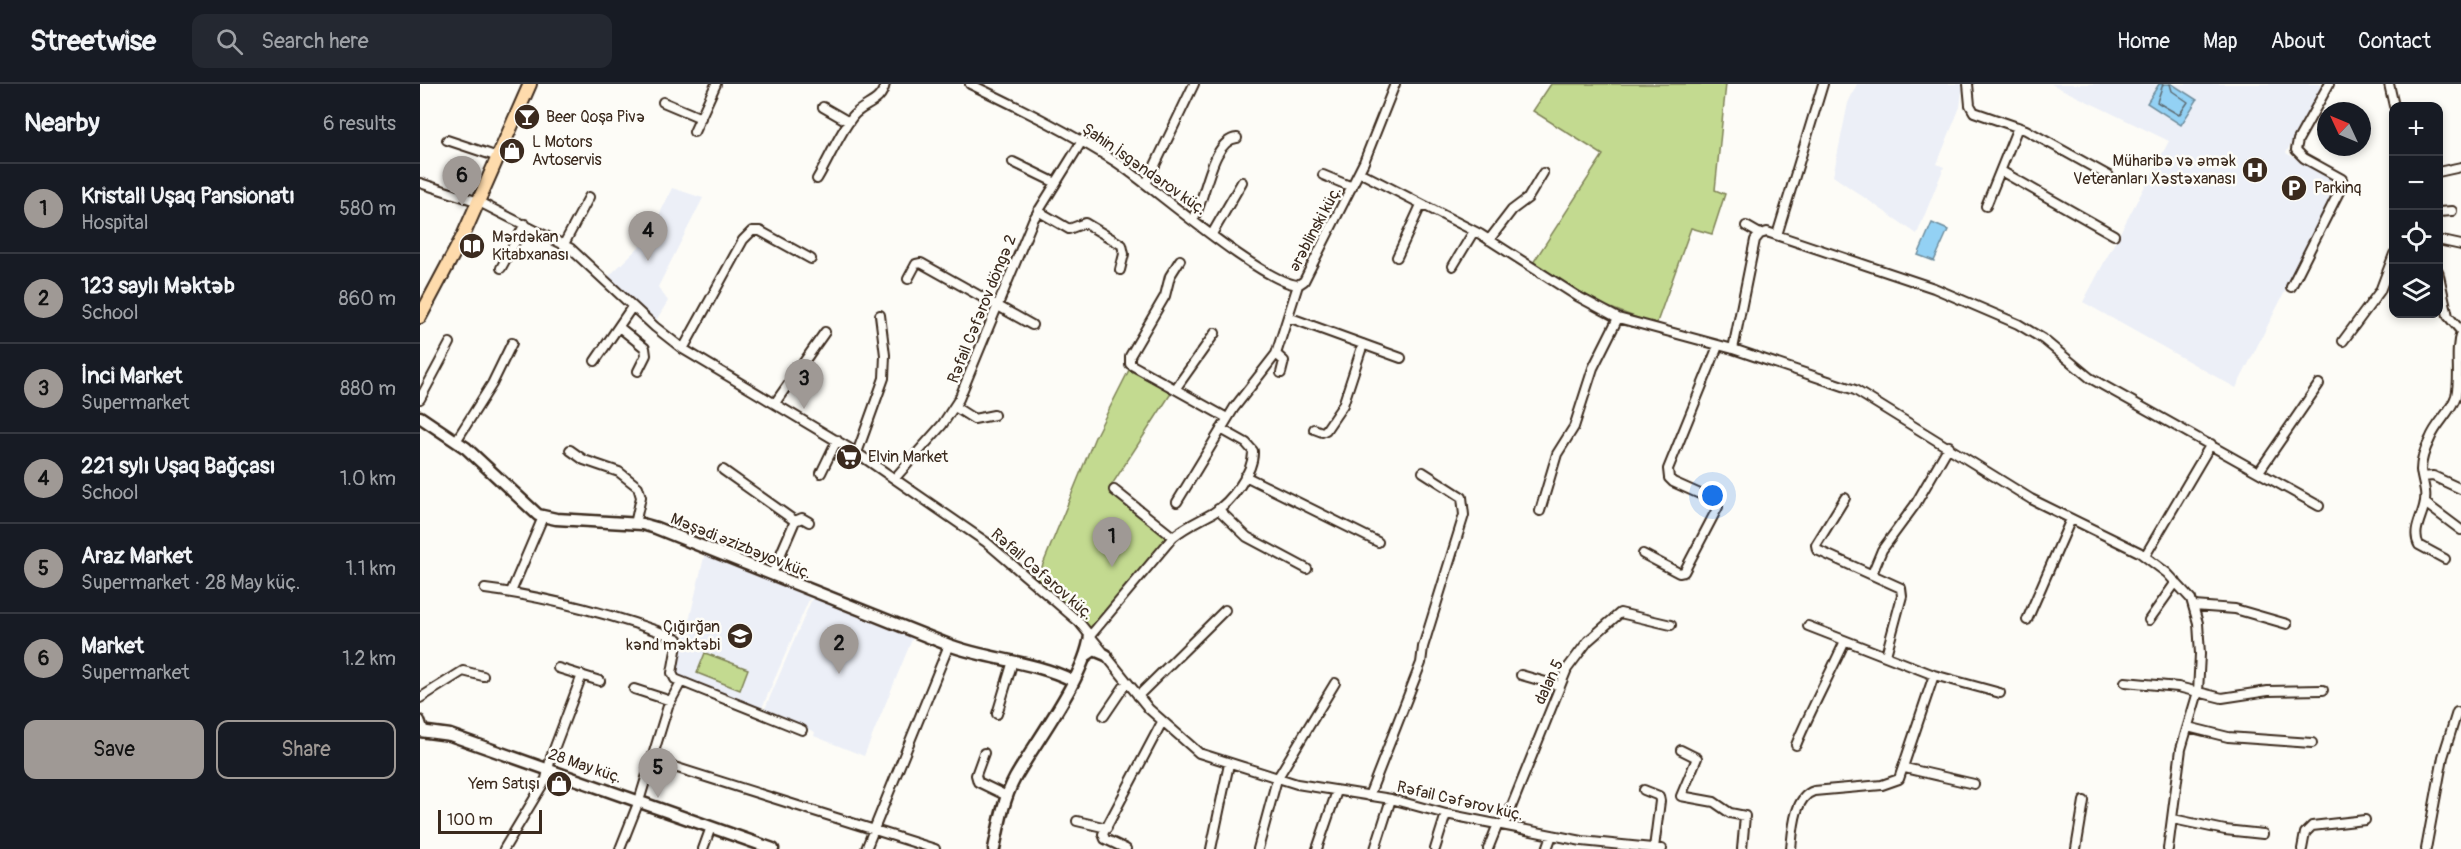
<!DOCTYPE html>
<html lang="en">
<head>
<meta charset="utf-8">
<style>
	:root { --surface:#171b24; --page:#242831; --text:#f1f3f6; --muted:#9ea1a6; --line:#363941; --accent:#9f9995 }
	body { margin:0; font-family:Pangolin,sans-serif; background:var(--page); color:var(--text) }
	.controls { position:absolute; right:18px; top:18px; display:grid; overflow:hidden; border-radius:12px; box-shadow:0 3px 9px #0003 }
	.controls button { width:54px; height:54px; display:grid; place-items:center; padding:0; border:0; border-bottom:2px solid var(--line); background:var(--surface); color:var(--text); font:30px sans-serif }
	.compass { position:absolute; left:1897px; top:18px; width:54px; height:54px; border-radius:50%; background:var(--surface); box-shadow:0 3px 9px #0003; rotate:314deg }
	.scale { position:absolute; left:18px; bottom:15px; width:104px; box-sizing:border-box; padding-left:6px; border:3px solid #3b2a1e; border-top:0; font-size:16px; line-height:21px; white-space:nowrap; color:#3b2a1e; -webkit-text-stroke:4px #fdfcf7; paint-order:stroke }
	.you { position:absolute; left:1293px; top:412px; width:21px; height:21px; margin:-15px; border:4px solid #fff; border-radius:50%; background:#1a73e8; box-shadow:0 0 0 9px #1a73e833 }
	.badge { display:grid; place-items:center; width:39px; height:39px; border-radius:50%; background:var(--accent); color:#111; font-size:20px; font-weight:700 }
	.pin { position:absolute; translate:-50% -50px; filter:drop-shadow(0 2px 3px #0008) }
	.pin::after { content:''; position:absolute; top:32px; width:21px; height:18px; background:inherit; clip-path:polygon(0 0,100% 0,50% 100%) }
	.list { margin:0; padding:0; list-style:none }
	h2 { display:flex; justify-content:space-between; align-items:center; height:78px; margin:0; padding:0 24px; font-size:26px }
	h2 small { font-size:20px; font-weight:400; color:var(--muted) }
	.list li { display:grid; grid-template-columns:39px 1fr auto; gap:18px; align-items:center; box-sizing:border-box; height:90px; padding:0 24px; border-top:2px solid var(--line) }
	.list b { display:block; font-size:22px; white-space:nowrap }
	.list p { margin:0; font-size:20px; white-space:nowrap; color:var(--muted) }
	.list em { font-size:20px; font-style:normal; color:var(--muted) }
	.actions { display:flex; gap:12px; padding:18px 24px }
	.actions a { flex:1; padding:14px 0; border:2px solid var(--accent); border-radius:12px; text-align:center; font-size:21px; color:var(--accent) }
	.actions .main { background:var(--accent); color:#111 }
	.icon { flex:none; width:33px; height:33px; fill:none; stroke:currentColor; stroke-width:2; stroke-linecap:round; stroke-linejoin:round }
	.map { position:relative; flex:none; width:2041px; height:765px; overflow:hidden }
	header { display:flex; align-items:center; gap:36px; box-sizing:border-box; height:84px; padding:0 30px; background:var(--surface); border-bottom:2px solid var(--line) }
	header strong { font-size:28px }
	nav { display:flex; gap:33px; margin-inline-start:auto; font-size:21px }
	.search { width:420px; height:54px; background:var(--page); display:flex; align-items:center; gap:15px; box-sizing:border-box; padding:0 21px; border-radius:12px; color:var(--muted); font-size:22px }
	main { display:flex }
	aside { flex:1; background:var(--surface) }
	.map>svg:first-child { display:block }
	.built { fill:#eceff7 }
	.green { fill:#c3da90; stroke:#7f8257; stroke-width:1.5 }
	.water { fill:#93d1f4; stroke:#708e9e; stroke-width:1.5 }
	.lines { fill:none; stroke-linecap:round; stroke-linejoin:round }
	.shore { stroke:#5e6d74; stroke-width:1.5 }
	.minor-casing { stroke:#3b2a1e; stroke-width:12 }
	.tertiary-casing { stroke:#3b2a1e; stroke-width:15 }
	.secondary-casing { stroke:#3b2a1e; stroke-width:15 }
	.primary-casing { stroke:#3b2a1e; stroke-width:16 }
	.minor { stroke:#fdfcf7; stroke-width:8 }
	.tertiary { stroke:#fdfcf7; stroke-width:10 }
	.secondary { stroke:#fdfcf7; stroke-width:10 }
	.primary { stroke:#fedbac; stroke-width:12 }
	.labels { text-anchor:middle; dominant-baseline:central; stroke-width:5; stroke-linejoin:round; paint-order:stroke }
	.poi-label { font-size:16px; fill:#3b2a1e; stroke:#fdfcf7; text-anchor:start }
	.street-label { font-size:16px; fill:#3b2a1e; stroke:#fdfcf7 }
</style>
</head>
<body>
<header>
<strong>Streetwise</strong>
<div class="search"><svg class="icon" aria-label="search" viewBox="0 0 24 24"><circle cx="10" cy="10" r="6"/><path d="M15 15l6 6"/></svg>Search here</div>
<nav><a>Home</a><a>Map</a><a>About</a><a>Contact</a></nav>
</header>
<main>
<aside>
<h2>Nearby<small>6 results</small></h2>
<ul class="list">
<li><span class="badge">1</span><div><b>Kristall Uşaq Pansionatı</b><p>Hospital</p></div><em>580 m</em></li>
<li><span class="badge">2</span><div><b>123 saylı Məktəb</b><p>School</p></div><em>860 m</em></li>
<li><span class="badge">3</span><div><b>İnci Market</b><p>Supermarket</p></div><em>880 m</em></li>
<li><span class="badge">4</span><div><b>221 sylı Uşaq Bağçası</b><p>School</p></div><em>1.0 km</em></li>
<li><span class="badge">5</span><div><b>Araz Market</b><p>Supermarket · 28 May küç.</p></div><em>1.1 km</em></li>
<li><span class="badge">6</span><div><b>Market</b><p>Supermarket</p></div><em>1.2 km</em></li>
</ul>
<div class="actions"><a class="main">Save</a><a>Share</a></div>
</aside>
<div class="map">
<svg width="2041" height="765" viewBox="0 0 2041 765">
	<rect width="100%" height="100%" fill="#fdfcf7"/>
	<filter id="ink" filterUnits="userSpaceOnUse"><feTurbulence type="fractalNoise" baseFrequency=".0167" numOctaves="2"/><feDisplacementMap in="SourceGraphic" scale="12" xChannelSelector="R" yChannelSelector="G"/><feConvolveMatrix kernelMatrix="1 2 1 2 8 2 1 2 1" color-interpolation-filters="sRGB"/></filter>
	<g filter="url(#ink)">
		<path class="built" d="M1437,0H1543L1540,23L1517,80L1524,83L1497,150L1413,92L1428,19Z
			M1631,0H1903L1866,69L1920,99L1816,304L1663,218L1749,57Z
			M252,104L283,114L238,203L248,217L235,238L188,193L222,160L225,161Z
			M285,469L391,511L341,626L256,592Z
			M393,512L493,553L444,672L394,652L395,648L344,627Z"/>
		<path class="green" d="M1131,0H1306L1295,106L1305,110L1292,150L1271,144L1236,241L1180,220L1113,179L1183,71L1113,27Z
			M709,286L752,308L689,405L747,453L671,546L617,495L675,353Z
			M285,569L328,585L320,606L277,589Z"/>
		<path class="water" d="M1739,0H1752L1777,16L1761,41L1727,19Z
			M1512,139L1528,146L1514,177L1498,171Z"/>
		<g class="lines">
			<path class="shore" d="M1743,0L1737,18L1759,31L1768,18L1752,7L1750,0"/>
			<g class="minor-casing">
				<path id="minor" d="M550,0C600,24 649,48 696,78C732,102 842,199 878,201
					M1548,0L1550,21L1554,28L1606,46L1689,92
					M1969,0L1974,22
					M243,18L281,34
					M403,23L429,38
					M274,48L296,0
					M27,56L78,73
					M593,78L634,98
					M1581,87L1694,151
					M939,88L1060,150L1157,212L1198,234L1313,265L1435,306L1611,415L1719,468L1747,489L1771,515L1778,539L1780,570L1778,608L1761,665L1748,765
					M2018,88L2041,83
					M903,91L932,103
					M397,95C409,75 419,50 433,32C444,19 461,20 465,0
					M0,99L59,118L150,164L235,243L263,265L437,369L566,458L659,538L729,625L779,669L877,700L971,715L1026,730L1162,757L1242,765
					M726,100L774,0
					M1566,122L1598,43
					M618,127L649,145L665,139L702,161L704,170L700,186
					M2018,128L2032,127
					M773,136C786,115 791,56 817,54
					M1326,142L1340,150
					M792,150L822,98
					M1357,151L1403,0
					M1069,156L1092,126L1108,114L1123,89
					M2018,156L2041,161
					M144,160L169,113
					M977,173L1001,121
					M760,176L750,192L745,212L710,272V280L807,334
					M1033,182L1054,147
					M81,184L105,140
					M2018,187L2028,232L2041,247
					M488,195L496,180L501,179L612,241
					M1871,203L1923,100L1922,95L1884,74L1876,66L1878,56L1909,0
					M868,233L981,274
					M199,243L225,264L226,271L218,287
					M1923,257L1960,207L1974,170
					M263,265L323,156L332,147H340L391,175
					M1313,265L1335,156L1340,150L1347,148L1514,204L1598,240L1623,255L1670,294L1899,422
					M856,270L864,277L861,289
					M175,277L212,223
					M756,304L795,249
					M0,315L30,259
					M355,319L405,248
					M535,323L554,335L574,331
					M894,345L902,348L906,346L923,321L943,260
					M36,357L72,300L92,259
					M150,366L164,376L199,388L218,403L221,413L215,440
					M437,369L464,294L465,271L460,231
					M303,386L375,437L382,434L389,438
					M1840,386L1899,300
					M401,389L417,356
					M825,392L958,458
					M2003,393L2013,392L2041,405
					M475,394L522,341L539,315L613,136L662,57
					M694,406L753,453
					M1425,414L1396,461L1397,466L1481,504L1482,512L1466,571
					M757,418L814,324L856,270L878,201L884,197L944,78L975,0
					M2005,419L2041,446
					M798,425L827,453L887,485
					M1120,427L1137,370L1154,343L1173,284L1198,234
					M1223,470L1259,489L1264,488L1298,423L1291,415L1253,398L1249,394L1248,385L1298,262
					M1725,472L1791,360
					M2025,475L1999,461C1992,448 2001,435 2004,422C2008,408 2002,398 2001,386C2001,376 2006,363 2010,355C2016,339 2031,328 2036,312C2041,291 2034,269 2041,248
					M352,490L375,437
					M1452,490L1462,466L1495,421L1529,362
					M65,505C123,512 204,533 258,555L252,589L255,595L382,646
					M91,508L123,433
					M1774,522L1815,525L1867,540
					M1607,536L1651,435
					M1729,536L1756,498
					M1388,542L1514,591L1580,609
					M670,552L753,453C766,442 779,437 793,429C811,418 834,388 833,367L826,359L801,345
					M138,584L180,597
					M1101,591L1140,602
					M1705,598L1758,603L1802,614L1848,607L1903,606
					M214,605L251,617
					M718,612L805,526
					M0,614L43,587L63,592
					M577,630L593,577
					M684,632L707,598
					M0,636L4,647
					M1768,643L1808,653L1892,659
					M1376,661C1391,625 1409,592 1425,557
					M1261,666L1277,674L1261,712L1294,718L1310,729L1325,732L1322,765
					M564,669L556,691L558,698L587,712
					M232,676L515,765
					M1485,684L1554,700
					M1224,706L1239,712L1240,717L1234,764
					M949,712L1001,579L1003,563L1044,431L1042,413L1003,388
					M1753,735L1805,746L1843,750
					M657,737L687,744
					M1084,741L1147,585L1168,557L1200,529L1251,541
					M84,765L126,695L131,673L162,591
					M200,765L219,717L248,622L261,598
					M283,765L291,743
					M446,765L529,561
					M706,765L685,755L683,750L742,638
					M791,765L809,680
					M838,765L857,695L915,599
					M897,765L917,707
					M955,765L971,715
					M1015,765L1026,730
					M1068,765L1078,740
					M1127,765L1132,751
					M1371,765C1373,746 1374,713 1394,707L1462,701L1479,695L1514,591
					M1656,765L1664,717
					M1882,765L1885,749L1892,742L1945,736
					M2006,765L2023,673L2037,628"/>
			</g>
			<g class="tertiary-casing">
				<path id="tertiary" d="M0,333L46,364L118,431L136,435L222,440L236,444L529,561C570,576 613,577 652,596
					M665,572L674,566L686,571
					M574,765C579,741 583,716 595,694C617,655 664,595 670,552"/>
			</g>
			<g class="secondary-casing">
				<path id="secondary" d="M0,647L30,651L353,765"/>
			</g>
			<g class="primary-casing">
				<path id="primary" d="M0,233L43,152L110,0"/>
			</g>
			<use href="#minor" class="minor"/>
			<use href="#tertiary" class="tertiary"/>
			<use href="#secondary" class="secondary"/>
			<use href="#primary" class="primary"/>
		</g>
	</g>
	<defs>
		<g id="bar-disc" transform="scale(1.35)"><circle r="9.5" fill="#3b2a1e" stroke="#fdfcf7"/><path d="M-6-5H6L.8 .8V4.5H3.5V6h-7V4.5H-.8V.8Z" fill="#fff"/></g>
		<g id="shop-disc" transform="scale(1.35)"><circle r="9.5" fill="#3b2a1e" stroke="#fdfcf7"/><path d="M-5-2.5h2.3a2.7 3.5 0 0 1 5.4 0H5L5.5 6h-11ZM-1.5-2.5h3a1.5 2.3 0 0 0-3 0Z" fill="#fff"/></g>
		<g id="hospital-disc" transform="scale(1.35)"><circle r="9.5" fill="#3b2a1e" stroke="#fdfcf7"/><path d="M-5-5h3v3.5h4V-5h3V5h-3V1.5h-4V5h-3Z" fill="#fff"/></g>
		<g id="parking-disc" transform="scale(1.35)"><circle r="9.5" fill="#3b2a1e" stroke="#fdfcf7"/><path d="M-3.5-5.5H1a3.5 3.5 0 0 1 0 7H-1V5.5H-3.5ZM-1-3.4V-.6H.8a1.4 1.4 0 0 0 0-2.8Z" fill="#fff"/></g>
		<g id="library-disc" transform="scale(1.35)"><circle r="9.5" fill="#3b2a1e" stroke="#fdfcf7"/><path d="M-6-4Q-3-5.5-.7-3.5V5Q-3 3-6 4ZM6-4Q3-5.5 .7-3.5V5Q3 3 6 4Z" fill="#fff"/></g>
		<g id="supermarket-disc" transform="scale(1.35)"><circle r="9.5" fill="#3b2a1e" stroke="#fdfcf7"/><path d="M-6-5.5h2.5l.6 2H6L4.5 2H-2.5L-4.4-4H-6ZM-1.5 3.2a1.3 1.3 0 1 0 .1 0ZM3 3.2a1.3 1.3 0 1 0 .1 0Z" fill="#fff"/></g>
		<g id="school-disc" transform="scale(1.35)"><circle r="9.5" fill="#3b2a1e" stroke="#fdfcf7"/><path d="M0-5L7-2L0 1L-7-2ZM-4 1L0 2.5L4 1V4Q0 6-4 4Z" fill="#fff"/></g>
	</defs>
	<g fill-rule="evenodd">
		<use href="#bar-disc" x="107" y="33"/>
		<use href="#shop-disc" x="92" y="67"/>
		<use href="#hospital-disc" x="1835" y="86"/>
		<use href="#parking-disc" x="1874" y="104"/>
		<use href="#library-disc" x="52" y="162"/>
		<use href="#supermarket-disc" x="429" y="373"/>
		<use href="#school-disc" x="320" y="552"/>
		<use href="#shop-disc" x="139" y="700"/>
	</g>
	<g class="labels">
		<g class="poi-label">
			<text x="126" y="33">Beer Qoşa Pivə</text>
			<text x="112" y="58">L Motors<tspan x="112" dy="18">Avtoservis</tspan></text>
			<text x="1816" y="77" text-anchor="end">Müharibə və Əmək<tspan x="1816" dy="18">Veteranları Xəstəxanası</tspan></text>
			<text x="1894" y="104">Parkinq</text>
			<text x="72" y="153">Mərdəkan<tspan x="72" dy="18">Kitabxanası</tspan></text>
			<text x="448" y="373">Elvin Market</text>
			<text x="300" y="543" text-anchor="end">Çığırğan<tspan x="300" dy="18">kənd məktəbi</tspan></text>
			<text x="120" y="700" text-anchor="end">Yem Satışı</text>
		</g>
		<g class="street-label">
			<text transform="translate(724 85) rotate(35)">Şahin İsgəndərov küç.</text>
			<text transform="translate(895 145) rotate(-62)">Ərəblinski küç.</text>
			<text transform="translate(562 225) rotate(-68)">Rəfail Cəfərov döngə 2</text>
			<text transform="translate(321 462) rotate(22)">Məşədi Əzizbəyov küç.</text>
			<text transform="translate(622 490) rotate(41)">Rəfail Cəfərov küç.</text>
			<text transform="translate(1129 598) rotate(-65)">dalan 5</text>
			<text transform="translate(165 682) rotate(19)">28 May küç.</text>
			<text transform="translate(1040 717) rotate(13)">Rəfail Cəfərov küç.</text>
		</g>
	</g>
</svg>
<div class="controls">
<button>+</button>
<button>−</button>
<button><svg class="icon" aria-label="locate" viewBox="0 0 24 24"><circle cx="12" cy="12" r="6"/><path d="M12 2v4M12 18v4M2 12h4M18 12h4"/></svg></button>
<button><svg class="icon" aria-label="layers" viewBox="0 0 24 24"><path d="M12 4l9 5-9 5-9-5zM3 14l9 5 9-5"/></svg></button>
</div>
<svg class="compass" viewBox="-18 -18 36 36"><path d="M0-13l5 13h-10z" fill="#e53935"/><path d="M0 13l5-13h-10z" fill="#9ea1a6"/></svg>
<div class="scale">100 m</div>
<div class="you"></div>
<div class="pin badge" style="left:692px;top:483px">1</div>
<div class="pin badge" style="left:419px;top:590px">2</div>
<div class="pin badge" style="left:384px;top:325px">3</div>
<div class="pin badge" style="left:228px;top:177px">4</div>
<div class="pin badge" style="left:238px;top:714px">5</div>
<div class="pin badge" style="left:42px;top:122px">6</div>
</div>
</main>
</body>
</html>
